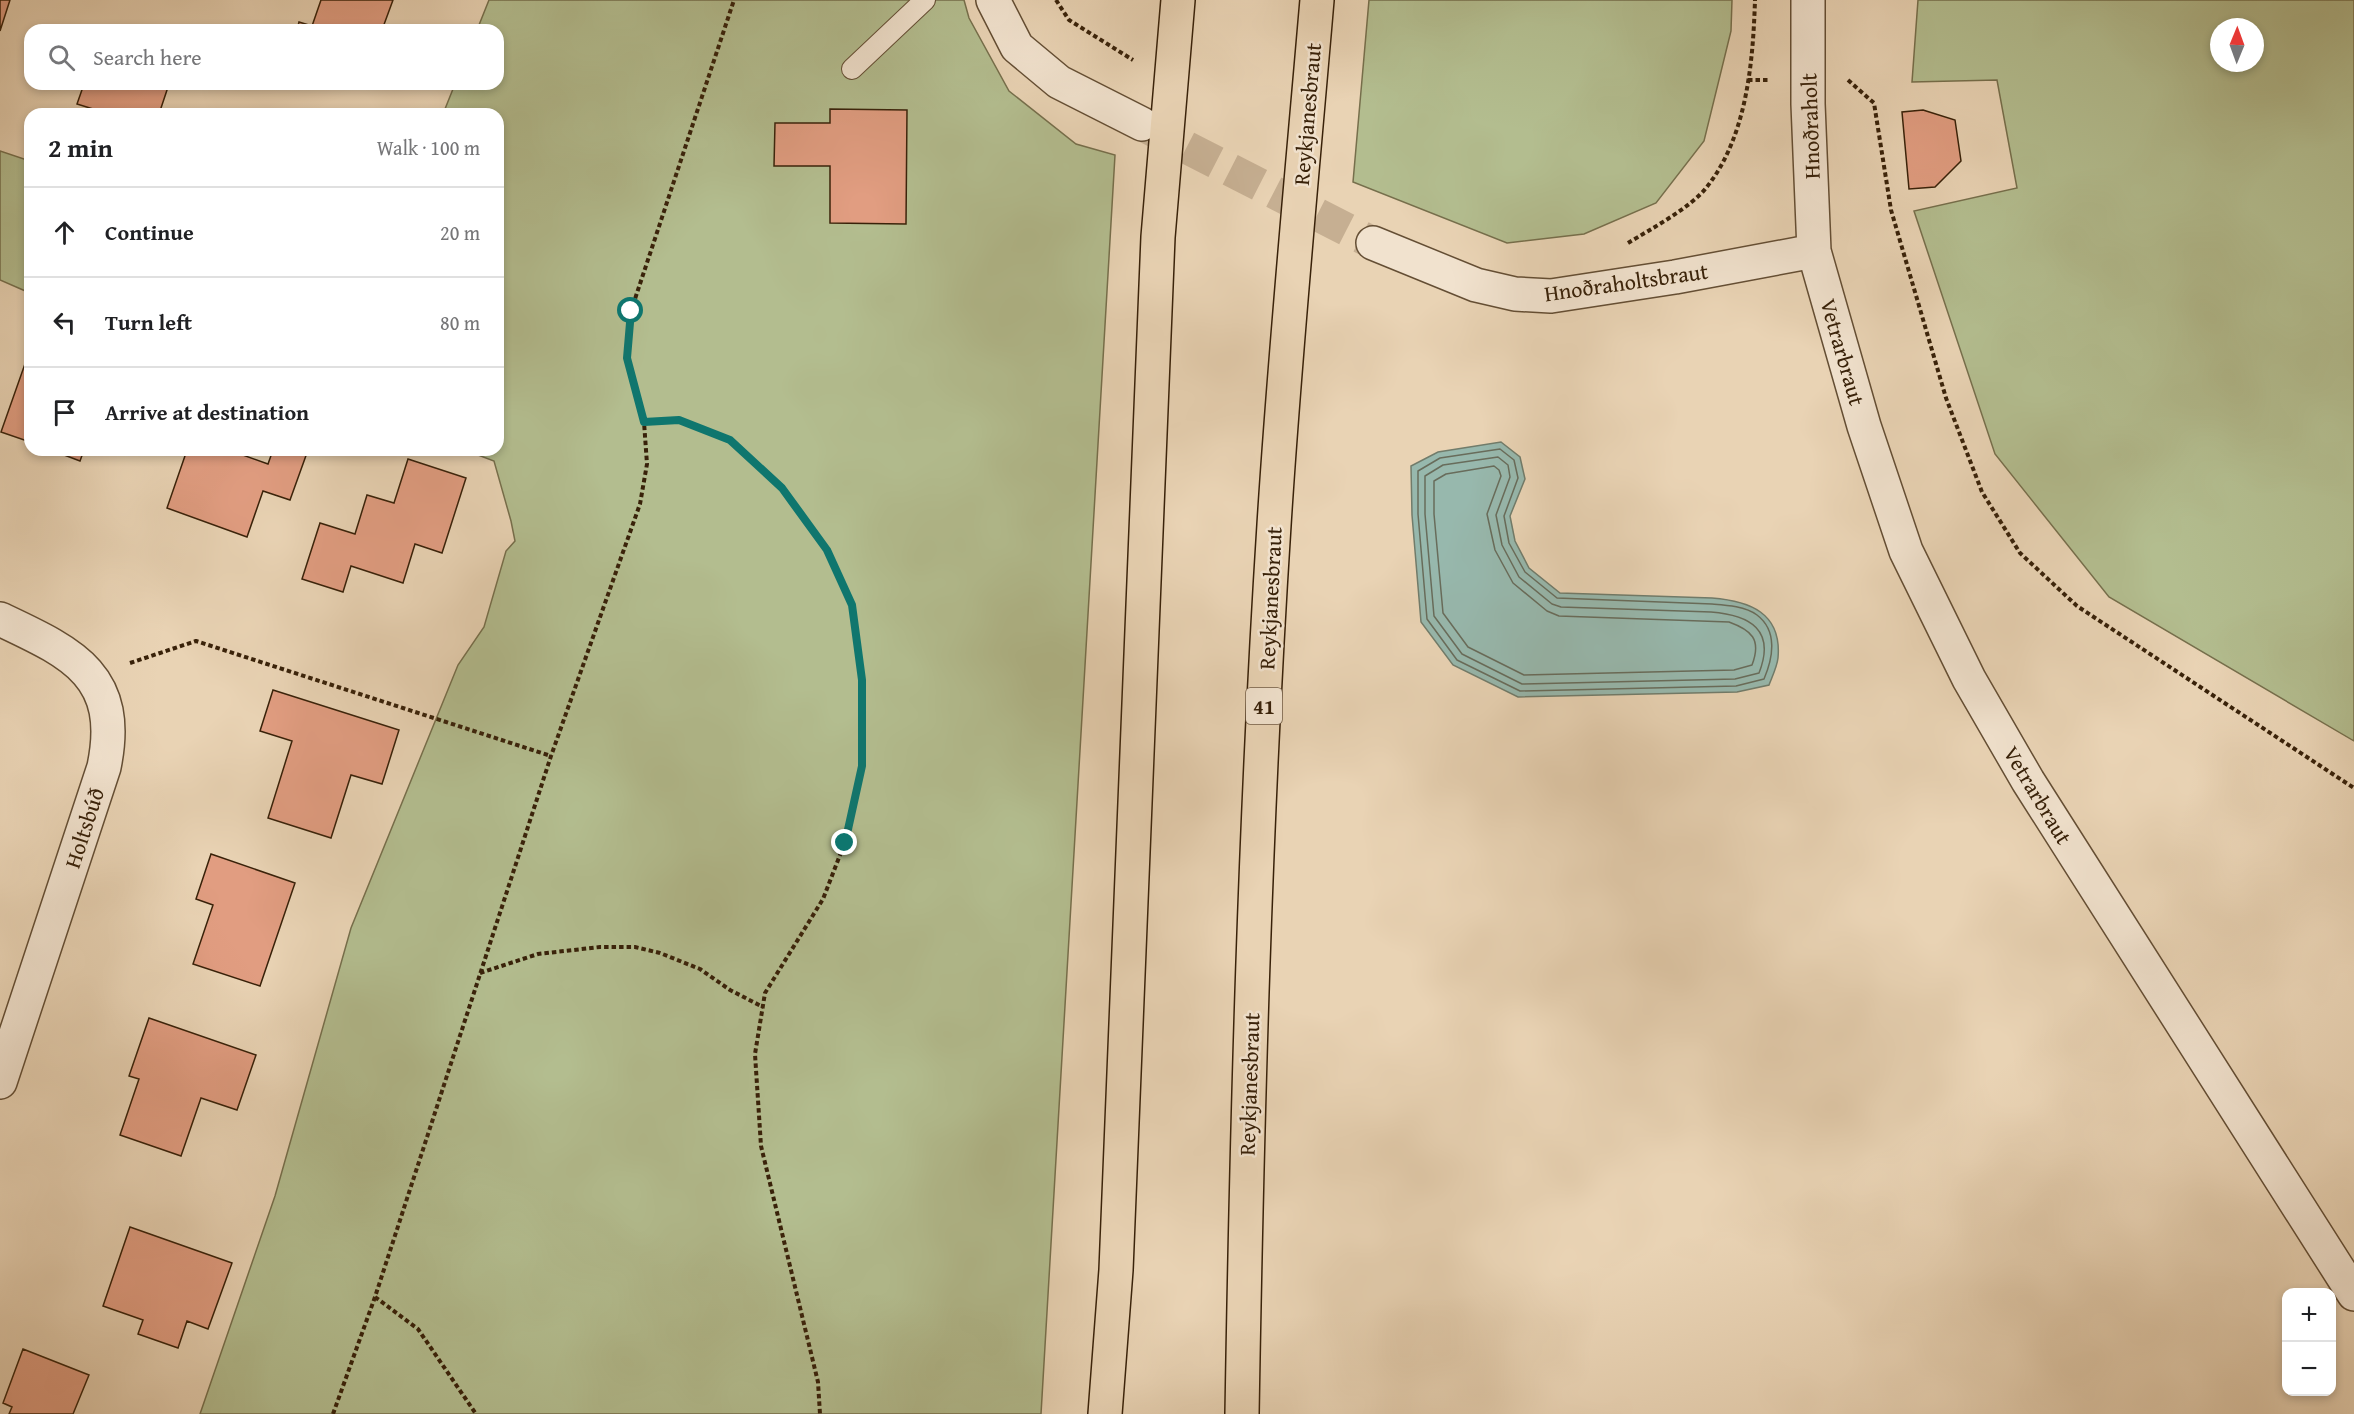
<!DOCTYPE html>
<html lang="en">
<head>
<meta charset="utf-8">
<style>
	:root { --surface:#fff; --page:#f6f6f6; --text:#202124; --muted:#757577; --line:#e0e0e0 }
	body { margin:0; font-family:"Gentium Book Plus",serif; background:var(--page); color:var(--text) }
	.controls { position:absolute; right:18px; bottom:18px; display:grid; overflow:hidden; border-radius:12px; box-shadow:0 3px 9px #0003 }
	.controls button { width:54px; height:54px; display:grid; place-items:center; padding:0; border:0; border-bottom:2px solid var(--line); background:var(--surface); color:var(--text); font:30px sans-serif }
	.compass { position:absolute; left:2210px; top:18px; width:54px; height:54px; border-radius:50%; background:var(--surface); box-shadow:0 3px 9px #0003; rotate:1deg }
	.stop { position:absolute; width:18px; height:18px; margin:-14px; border:4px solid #0f766e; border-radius:50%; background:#fff }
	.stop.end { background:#0f766e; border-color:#fff; box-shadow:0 2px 6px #0008 }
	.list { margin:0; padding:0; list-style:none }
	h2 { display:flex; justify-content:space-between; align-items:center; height:78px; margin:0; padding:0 24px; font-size:26px }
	h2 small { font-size:20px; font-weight:400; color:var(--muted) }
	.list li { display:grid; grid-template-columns:39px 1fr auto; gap:18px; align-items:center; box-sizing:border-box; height:90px; padding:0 24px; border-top:2px solid var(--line) }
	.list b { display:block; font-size:22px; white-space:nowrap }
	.list em { font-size:20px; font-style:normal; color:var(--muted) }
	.icon { flex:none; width:33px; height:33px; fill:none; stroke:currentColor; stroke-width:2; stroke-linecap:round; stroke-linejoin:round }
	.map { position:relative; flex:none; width:2354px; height:1414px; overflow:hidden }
	.search { position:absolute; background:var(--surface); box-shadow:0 3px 9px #0003; left:24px; top:24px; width:480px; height:66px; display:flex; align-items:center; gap:15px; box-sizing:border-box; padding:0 21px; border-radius:18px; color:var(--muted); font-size:22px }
	.panel { position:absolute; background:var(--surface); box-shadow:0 3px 9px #0003; left:24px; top:108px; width:480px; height:348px; border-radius:18px }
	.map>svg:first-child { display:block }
	.green { fill:#b3bd8f; stroke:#766f4c; stroke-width:1.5; fill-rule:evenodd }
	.water { fill:#97b8ad; stroke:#717c6b; stroke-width:1.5 }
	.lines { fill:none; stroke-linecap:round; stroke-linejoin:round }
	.shore { stroke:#686c5b; stroke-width:1.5 }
	.building { fill:#e19d81; stroke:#382109; stroke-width:1.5 }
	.tertiary-tunnel { stroke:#c6af92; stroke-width:33; stroke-dasharray:33 16; stroke-linecap:butt }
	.service-casing { stroke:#644e34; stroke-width:22 }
	.minor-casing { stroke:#644e34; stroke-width:36 }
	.tertiary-casing { stroke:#644e34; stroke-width:36 }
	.trunk-casing { stroke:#382109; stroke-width:36 }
	.path { stroke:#382109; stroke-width:4; stroke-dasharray:4.5 3; stroke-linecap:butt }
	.service { stroke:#f1e2ce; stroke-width:20 }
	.minor { stroke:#f1e2ce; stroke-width:33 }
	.tertiary { stroke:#f1e2ce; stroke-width:33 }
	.trunk { stroke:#e9d3b4; stroke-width:33 }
	.route { stroke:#0f766e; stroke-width:8 }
	.labels { text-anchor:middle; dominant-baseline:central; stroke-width:5; stroke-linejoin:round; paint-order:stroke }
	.shield { fill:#f1e2ce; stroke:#705b44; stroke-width:1.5 }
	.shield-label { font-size:21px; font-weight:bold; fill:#382109 }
	.street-label { font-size:22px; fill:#382109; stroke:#f1e2ce }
</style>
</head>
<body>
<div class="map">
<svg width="2354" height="1414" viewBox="0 0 2354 1414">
	<rect width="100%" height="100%" fill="#e9d3b4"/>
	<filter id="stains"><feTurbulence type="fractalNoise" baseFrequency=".00333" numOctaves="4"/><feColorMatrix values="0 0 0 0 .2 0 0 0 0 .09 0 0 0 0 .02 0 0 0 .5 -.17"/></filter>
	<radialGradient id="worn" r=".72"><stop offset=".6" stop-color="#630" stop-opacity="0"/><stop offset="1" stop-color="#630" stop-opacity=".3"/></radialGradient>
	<path class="green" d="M489,0H964L969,18L1009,91L1076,144L1115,155L1041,1414H200L275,1196L351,928L458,665L484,627L506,551L515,541L511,521L494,461L465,450H498V114H443L455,84H498V30H477Z
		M1369,0H1732L1731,31L1704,141L1656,203L1584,234L1507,243L1353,182Z
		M1918,0H2354V741L2109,597L1995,454L1914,211L2017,188L1997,80L1912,82ZM2219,27H2255V63H2219Z
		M0,151L30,161V293L0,280Z"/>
	<path class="water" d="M1501,442L1520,457L1525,479L1510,516L1515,541L1529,568L1560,593L1712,598C1750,601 1782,613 1778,658C1777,667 1772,677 1769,685L1737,692L1518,697L1453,665L1421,622L1412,515L1411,466L1438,452Z"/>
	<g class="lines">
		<path class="shore" d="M1500,449L1514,460L1518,478L1504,516L1509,543L1525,572L1557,598L1712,604C1725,605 1745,606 1757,615C1778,631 1773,658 1764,679L1736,686L1520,691L1457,660L1427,619L1418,514V471L1440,458Z
			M1498,457L1508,465L1510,477L1496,515L1502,545L1519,577L1552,604L1561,607L1711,612C1750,615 1776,630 1759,673L1735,679L1522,684L1462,654L1434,616L1425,514V476L1443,465Z
			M1494,466L1499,470L1501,476L1487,514L1495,550L1513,583L1547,611L1559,616L1729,622C1751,630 1762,639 1752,665L1734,670L1524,675L1468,647L1443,613L1434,514V481L1446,474Z"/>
	</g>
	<path class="building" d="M0,0H10L0,31Z
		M321,0H393L382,30H297L299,22L312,26Z
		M84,84H169L159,114H109L77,104Z
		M830,109L907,110L906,224L830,223V166H774L775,123H830Z
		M1923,110L1955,120L1961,161L1935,187L1909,189L1902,112Z
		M26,361L30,363V442L1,432Z
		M51,450H84L80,461Z
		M187,450H229L268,464L273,450H308L290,500L263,491L247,537L167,508Z
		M408,459L466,478L442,553L415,544L403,583L351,566L343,592L302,579L320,523L355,534L367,495L394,503Z
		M273,690L399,730L382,784L351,775L331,838L268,818L292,741L260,731Z
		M211,854L295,883L260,986L193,964L213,905L196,899Z
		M149,1018L256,1055L237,1110L201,1098L181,1156L120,1135L139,1079L129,1076Z
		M130,1227L232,1263L208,1329L187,1321L178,1348L138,1334L143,1320L103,1306Z
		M23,1349L89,1375L73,1414H9L12,1407L3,1403Z"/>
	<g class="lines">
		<path class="tertiary-tunnel" d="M1143,125L1373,243"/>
		<g class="service-casing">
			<path id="service" d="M852,69L925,0"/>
		</g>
		<g class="minor-casing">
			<path id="minor" d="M0,619C72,653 123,675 104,767L0,1082"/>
		</g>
		<g class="tertiary-casing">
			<path id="tertiary" d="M993,0L1017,47L1059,82L1142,124
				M1808,0V104L1814,251L1864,426L1906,551L1969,679L2028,781L2354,1294
				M1373,243L1476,285L1515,294L1551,296L1675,277L1814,251"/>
		</g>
		<g class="trunk-casing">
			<path id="trunk" d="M1105,1414L1116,1270L1158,237L1178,0
				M1242,1414C1247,1118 1255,821 1274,525C1285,350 1302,175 1317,0"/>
		</g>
		<path class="path" d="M1056,0L1069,20L1133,60
			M1748,80H1769
			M1848,80L1874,103L1891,210L1946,398L1982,492L2020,553L2077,606L2354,788
			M1628,243C1651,229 1690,208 1706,188C1747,137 1753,62 1755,0
			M644,422L679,420L730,440L782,487L827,550L852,605L862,680V766L845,842L823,899L765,993L755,1054L761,1146L818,1382L820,1414
			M130,663L196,641L551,756
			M480,973L538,954L600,947H635L660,953L700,969L730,990L763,1007
			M375,1297L418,1329L476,1414
			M333,1414L375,1297L551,756L640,504L647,464L644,422L627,358L631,311L734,0"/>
		<use href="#service" class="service"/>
		<use href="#minor" class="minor"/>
		<use href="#tertiary" class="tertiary"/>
		<use href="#trunk" class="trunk"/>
	</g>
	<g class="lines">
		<path class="route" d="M631,311L627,358L644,422L679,420L730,440L782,488L827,550L852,605L862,680V766L845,843"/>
	</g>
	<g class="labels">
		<rect class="shield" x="1246" y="688" width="36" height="36" rx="4.5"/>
		<g class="shield-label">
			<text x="1264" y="706">41</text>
		</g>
		<g class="street-label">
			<text transform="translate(1307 114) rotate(-85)">Reykjanesbraut</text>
			<text transform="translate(1810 126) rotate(-92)">Hnoðraholt</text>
			<text transform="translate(1626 282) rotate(-8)">Hnoðraholtsbraut</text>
			<text transform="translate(1843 352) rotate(74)">Vetrarbraut</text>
			<text transform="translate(1270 598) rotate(-87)">Reykjanesbraut</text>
			<text transform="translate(2038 795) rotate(59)">Vetrarbraut</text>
			<text transform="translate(84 828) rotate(-72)">Holtsbúð</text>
			<text transform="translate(1249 1084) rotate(-88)">Reykjanesbraut</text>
		</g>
	</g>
	<rect width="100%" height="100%" filter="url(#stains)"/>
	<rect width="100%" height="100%" fill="url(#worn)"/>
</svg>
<div class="controls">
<button>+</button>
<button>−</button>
</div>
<svg class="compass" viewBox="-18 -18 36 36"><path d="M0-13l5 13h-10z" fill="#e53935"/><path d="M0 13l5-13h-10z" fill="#757577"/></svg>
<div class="stop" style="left:631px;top:311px"></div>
<div class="stop end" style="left:845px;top:843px"></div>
<div class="search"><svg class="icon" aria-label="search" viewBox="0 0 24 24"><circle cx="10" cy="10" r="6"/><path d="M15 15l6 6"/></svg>Search here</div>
<section class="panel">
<h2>2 min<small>Walk · 100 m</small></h2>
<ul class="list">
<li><svg class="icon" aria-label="ahead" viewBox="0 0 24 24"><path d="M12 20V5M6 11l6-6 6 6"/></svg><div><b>Continue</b></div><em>20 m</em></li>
<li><svg class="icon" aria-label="left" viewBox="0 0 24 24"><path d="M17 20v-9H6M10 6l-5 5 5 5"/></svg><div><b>Turn left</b></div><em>80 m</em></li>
<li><svg class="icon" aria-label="arrive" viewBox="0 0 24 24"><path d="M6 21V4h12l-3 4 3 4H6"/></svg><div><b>Arrive at destination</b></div></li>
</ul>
</section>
</div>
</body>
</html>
